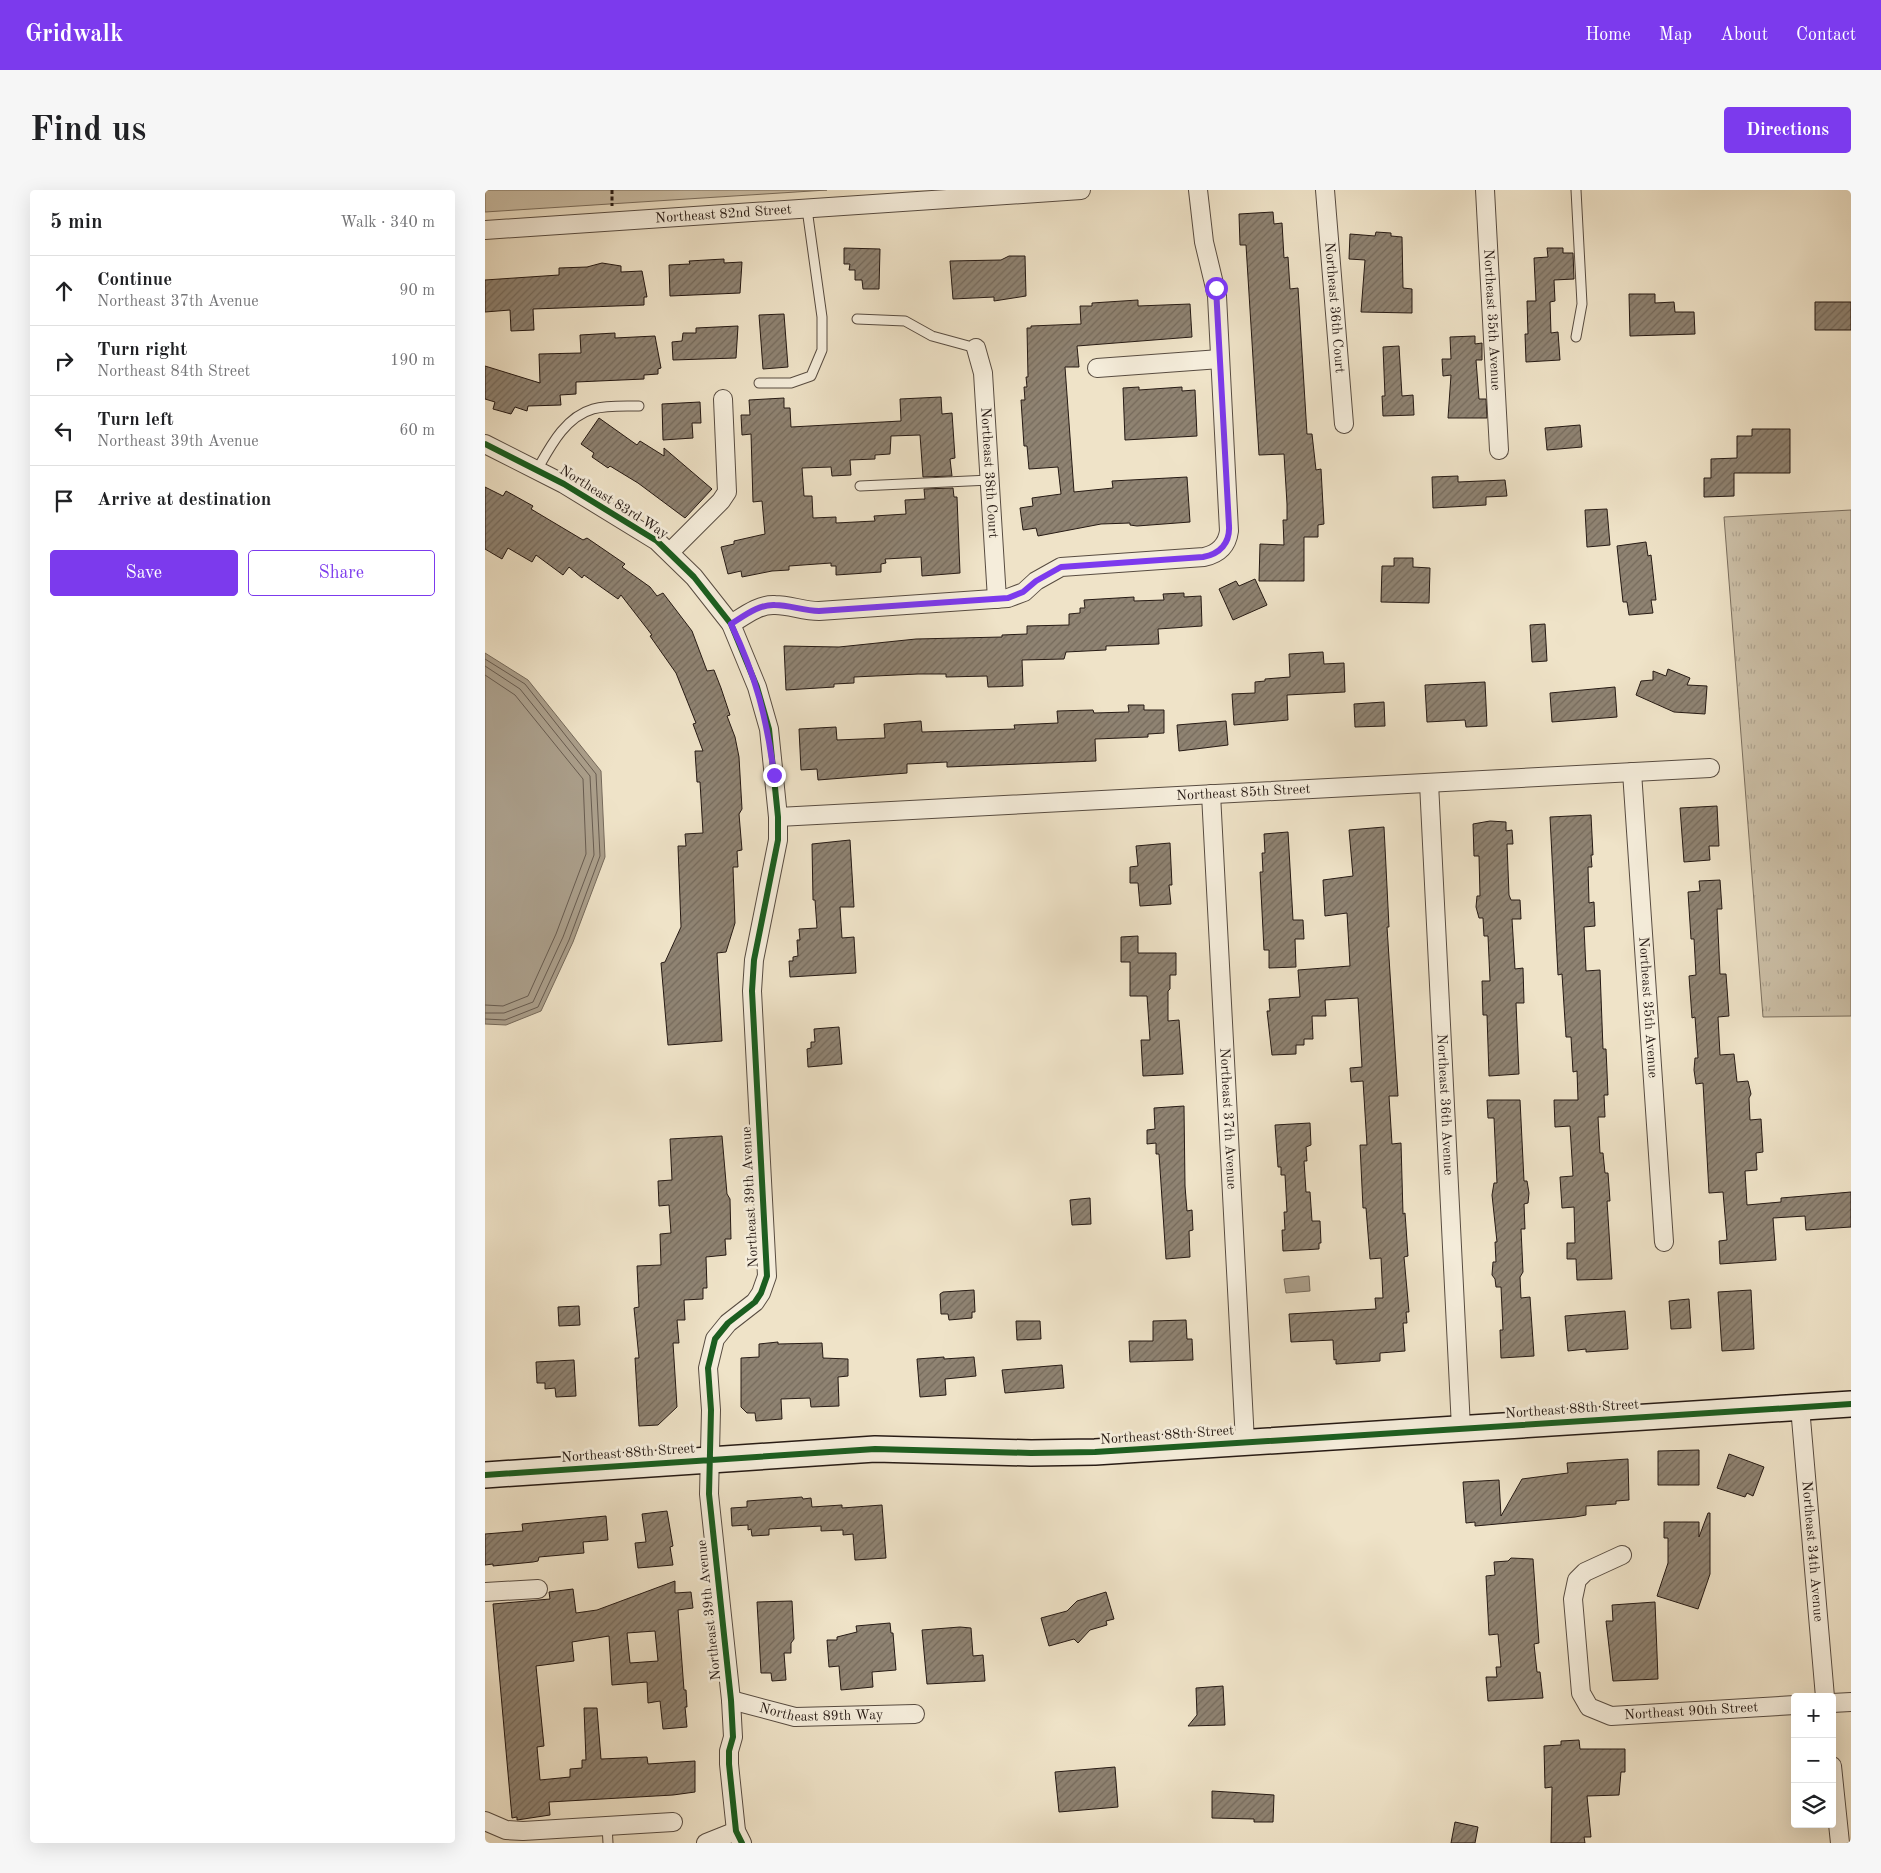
<!DOCTYPE html>
<html lang="en">
<head>
<meta charset="utf-8">
<style>
	:root { --surface:#fff; --page:#f6f6f6; --text:#202124; --muted:#757577; --line:#e0e0e0; --accent:#7c3aed }
	body { margin:0; font-family:"Old Standard TT",serif; background:var(--page); color:var(--text) }
	.controls { position:absolute; right:15px; bottom:15px; display:grid; overflow:hidden; border-radius:5px; box-shadow:0 5px 20px #0002 }
	.controls button { width:45px; height:45px; display:grid; place-items:center; padding:0; border:0; border-bottom:1px solid var(--line); background:var(--surface); color:var(--text); font:25px sans-serif }
	.stop { position:absolute; width:15px; height:15px; margin:-11px; border:4px solid #7c3aed; border-radius:50%; background:#fff }
	.stop.end { background:#7c3aed; border-color:#fff; box-shadow:0 1px 5px #0008 }
	.list { margin:0; padding:0; list-style:none }
	h2 { display:flex; justify-content:space-between; align-items:center; height:65px; margin:0; padding:0 20px; font-size:21px }
	h2 small { font-size:16px; font-weight:400; color:var(--muted) }
	.list li { display:grid; grid-template-columns:32px 1fr auto; gap:15px; align-items:center; box-sizing:border-box; height:70px; padding:0 20px; border-top:1px solid var(--line) }
	.list b { display:block; font-size:19px; white-space:nowrap }
	.list p { margin:0; font-size:16px; white-space:nowrap; color:var(--muted) }
	.list em { font-size:16px; font-style:normal; color:var(--muted) }
	.actions { display:flex; gap:10px; padding:15px 20px }
	.actions a { flex:1; padding:11px 0; border:1px solid var(--accent); border-radius:5px; text-align:center; font-size:18px; color:var(--accent) }
	.actions .main { background:var(--accent); color:#fff }
	.icon { flex:none; width:28px; height:28px; fill:none; stroke:currentColor; stroke-width:2; stroke-linecap:round; stroke-linejoin:round }
	.map { position:relative; flex:none; width:1366px; height:1653px; overflow:hidden; border-radius:5px }
	header { display:flex; align-items:center; gap:30px; box-sizing:border-box; height:70px; padding:0 25px; background:var(--accent); color:#fff }
	header strong { font-size:24px }
	nav { display:flex; gap:28px; margin-inline-start:auto; font-size:18px }
	.intro { display:flex; align-items:center; justify-content:space-between; box-sizing:border-box; height:120px; padding:0 30px }
	h1 { margin:0; font-size:35px }
	.button { padding:12px 22px; border-radius:5px; background:var(--accent); color:#fff; font-size:18px; font-weight:700 }
	main { display:flex; gap:30px; padding:0 30px }
	aside { flex:1; background:var(--surface); border-radius:5px; box-shadow:0 5px 20px #0002 }
	.map>svg:first-child { display:block }
	.grass { fill:url(#grass-tufts); stroke:#7a6e5e }
	.park { fill:#cdc1a9; stroke:#7a6e5e }
	.water { fill:#ab9f8b; stroke:#766a5b }
	.lines { fill:none; stroke-linecap:round; stroke-linejoin:round }
	.shore { stroke:#685c50; stroke-width:1 }
	.building { fill:url(#building-hatch); stroke:#261a14; fill-rule:evenodd }
	.lane-casing { stroke:#584c41; stroke-width:11 }
	.street-casing { stroke:#584c41; stroke-width:20 }
	.secondary-casing { stroke:#261a14; stroke-width:28 }
	.path { stroke:#261a14; stroke-width:3; stroke-dasharray:4 2.5; stroke-linecap:butt }
	.lane { stroke:#f5eddb; stroke-width:9 }
	.street { stroke:#f5eddb; stroke-width:18 }
	.secondary { stroke:#f5eddb; stroke-width:25 }
	.cycleway-casing { stroke:#f5eddb; stroke-width:9 }
	.cycleway { stroke:#1b5e20; stroke-width:6 }
	.route { stroke:#7c3aed; stroke-width:6 }
	.labels { text-anchor:middle; dominant-baseline:central; stroke-width:5; stroke-linejoin:round; paint-order:stroke }
	.street-label { font-size:14px; fill:#261a14; stroke:#f5eddb }
</style>
</head>
<body>
<header>
<strong>Gridwalk</strong>
<nav><a>Home</a><a>Map</a><a>About</a><a>Contact</a></nav>
</header>
<div class="intro"><h1>Find us</h1><a class="button">Directions</a></div>
<main>
<aside>
<h2>5 min<small>Walk · 340 m</small></h2>
<ul class="list">
<li><svg class="icon" aria-label="ahead" viewBox="0 0 24 24"><path d="M12 20V5M6 11l6-6 6 6"/></svg><div><b>Continue</b><p>Northeast 37th Avenue</p></div><em>90 m</em></li>
<li><svg class="icon" aria-label="right" viewBox="0 0 24 24"><path d="M7 20v-9h11M14 6l5 5-5 5"/></svg><div><b>Turn right</b><p>Northeast 84th Street</p></div><em>190 m</em></li>
<li><svg class="icon" aria-label="left" viewBox="0 0 24 24"><path d="M17 20v-9H6M10 6l-5 5 5 5"/></svg><div><b>Turn left</b><p>Northeast 39th Avenue</p></div><em>60 m</em></li>
<li><svg class="icon" aria-label="arrive" viewBox="0 0 24 24"><path d="M6 21V4h12l-3 4 3 4H6"/></svg><div><b>Arrive at destination</b></div></li>
</ul>
<div class="actions"><a class="main">Save</a><a>Share</a></div>
</aside>
<div class="map">
<svg width="1366" height="1653" viewBox="0 0 1366 1653">
	<defs>
		<pattern id="grass-tufts" width="24" height="20" patternUnits="userSpaceOnUse" patternTransform="scale(1.25)"><rect width="24" height="20" fill="#cdc1a9"/><path d="M3 7l-1-3M5 7V3M7 7l1-3M15 17l-1-3M17 17v-4M19 17l1-3" fill="none" stroke="#b0a591"/></pattern>
		<pattern id="building-hatch" width="6" height="6" patternUnits="userSpaceOnUse" patternTransform="scale(1.25)"><rect width="6" height="6" fill="#8f8372"/><path d="M-1 1l2-2M0 6l6-6M5 7l2-2" fill="none" stroke="#756a5c"/></pattern>
	</defs>
	<rect width="100%" height="100%" fill="#efe3c8"/>
	<filter id="stains"><feTurbulence type="fractalNoise" baseFrequency=".004" numOctaves="4"/><feColorMatrix values="0 0 0 0 .2 0 0 0 0 .09 0 0 0 0 .02 0 0 0 .5 -.17"/></filter>
	<radialGradient id="worn" r=".72"><stop offset=".6" stop-color="#630" stop-opacity="0"/><stop offset="1" stop-color="#630" stop-opacity=".3"/></radialGradient>
	<path class="grass" d="M1366,320V826L1278,827L1239,327Z"/>
	<path class="park" d="M0,0H342L0,22Z"/>
	<path class="water" d="M0,463L43,490L116,581L120,667L88,752L56,821L21,835L0,834Z
		M824,1086L825,1101L801,1103L799,1089Z"/>
	<g class="lines">
		<path class="shore" d="M0,469L40,494L111,584L115,666L84,750L53,817L20,830L0,829
			M0,476L35,499L105,586L109,665L78,747L48,812L19,823H0
			M0,485L30,505L98,589L101,664L71,744L43,806L18,816L0,815"/>
	</g>
	<path class="building" d="M788,22L789,34L797,33L799,68L803,67L805,99L813,98L822,244H827L831,280L836,279L839,334L833,335V347H819V391H774L775,354L799,355L798,330H802V314L799,264L774,265L761,55H755L754,24Z
		M891,42L906,43V46L917,47L918,98L927,99V123L876,122L880,70L864,69L865,44L890,46Z
		M359,58L395,59L394,99H378L377,90H370V80H364L365,74H359Z
		M1062,58H1078V63H1088L1089,89L1069,90L1070,111L1065,112L1066,143L1073,142L1075,170L1041,172L1040,144H1043L1042,111H1051L1049,68L1063,67Z
		M524,66H540L541,106L509,111V107L468,109L465,71L516,70Z
		M239,69V73L257,72L255,103L185,106L184,75L205,74L204,71Z
		M117,73L136,76V82L157,81L162,107H159V115L48,119L49,140L26,141L25,120L0,122V90L74,85V78L102,77Z
		M1144,104H1170V113L1189,112L1190,122H1209L1210,144L1145,146Z
		M653,110V116L705,114L707,147L592,156L594,177H580L589,302L628,298L627,291L702,287L705,332L652,336L645,335V333L616,334L553,346L551,338L538,340L535,318L548,316L547,308L576,304L573,277L544,279L542,256H539L536,210H540L539,197H542L541,187H543L542,138H546V136L596,134L595,116H607V113Z
		M1330,112H1366V140H1330Z
		M299,124L303,177L278,179L274,125Z
		M253,136L251,168L188,170L187,152L197,151L198,143H211V138Z
		M130,143V148L170,146L176,178L173,179V184L159,185V189L91,192V204L75,205L76,215L43,216L42,221L30,217L26,224L8,219L10,212L0,209V176L55,193L54,164L96,163L95,145Z
		M990,146V154L997,153V170H991L994,209H1001L1002,228H963L966,185L958,186L957,169H966L965,147Z
		M914,156L917,206L928,205L929,225L898,226L897,206H900L898,157Z
		M654,197V200L697,197V201L710,200L712,246L640,250L638,198Z
		M456,207L457,224L467,223L470,268L465,269L467,286L438,287L435,245L406,246L405,264L390,265V269L365,270L366,285L347,286L346,277L317,278L319,306H327L328,328L351,327V333L390,331L389,326L421,324L420,310L440,309L439,299L468,298L469,307H472L475,383L437,386L436,367L400,369L401,373L396,374V382L351,385V376H346V373L304,376V380L287,381L257,387L256,381L243,384L236,357L249,354V351L280,344L277,311L268,312L266,244L257,245L256,225H265L264,210L299,208V218H305L306,237L416,231L415,209Z
		M215,212L216,233H207L208,248L178,250L177,214Z
		M114,228L152,255L155,251L179,266V258L227,299L200,328L153,293L125,276L123,278L107,267L109,263L96,254Z
		M1095,235L1097,257L1062,260L1060,238Z
		M1267,239H1305V283H1249V306L1219,307V288H1226V269L1252,268V246H1267Z
		M973,286V292L1020,290L1022,306L1001,307V315L948,318L947,287Z
		M0,297L18,306L21,301L48,316L46,319L98,350L102,348L140,374L137,377L165,397L172,406L178,403L207,441L222,481L229,480L236,498L245,525L242,526L250,547L254,567L257,619L254,624L257,660L252,661L253,677H248L250,733L241,762L232,763L237,851L183,855L176,773L180,772L196,737L193,656H201L200,644L218,643L215,592H212L210,561H218L208,534L211,533L191,483L165,446L167,445L136,405L133,409L99,385L97,388L84,377L78,385L51,365L47,372L23,358L17,369L0,359Z
		M1122,319L1125,355L1102,357L1100,320Z
		M1161,352L1163,366L1166,365L1171,410H1166L1168,423L1144,425L1142,412H1138L1132,356Z
		M909,368H928V377L945,378L944,413L896,412L897,376H909Z
		M770,389L782,415L748,430L734,399L751,391L754,396Z
		M699,403V407L716,406L717,436L673,439L674,454L621,456V460L581,462L579,469L537,470L538,496L503,497L502,486L461,487V484H433L369,487V493L349,494V497L301,500L299,456L354,457L431,449L517,447V445L542,444V436L584,435V424L595,423V418H600L599,410L649,407V411L679,410L678,404Z
		M1060,434L1062,471L1047,472L1045,435Z
		M838,462L839,474L859,473L860,502L802,505L803,530L749,535L747,504L770,503V492L780,491V489L805,487L804,464Z
		M1183,479L1205,488L1202,495L1222,496L1220,524L1189,522L1151,505L1156,491L1168,490V481L1181,486Z
		M1000,492L1002,536L981,537L980,530L942,532L940,495Z
		M1130,497L1132,527L1067,532L1065,503Z
		M899,512L900,536L870,537L869,514Z
		M643,515H659V520H679V543L663,544V547L610,549L611,571L462,577V572L422,574V583L333,590L332,579L316,580L314,539L351,537L352,550L400,548L399,534L436,531L437,542L530,539L529,535L573,533L572,521L608,520L609,523L644,522Z
		M741,531L743,555L694,561L692,535Z
		M1232,616L1234,656H1224L1225,670L1199,672L1195,618Z
		M1106,625L1108,665H1106L1107,677H1103L1104,713L1109,712L1110,736L1099,737L1101,781L1115,780L1118,859H1121L1123,905H1119L1120,927H1113L1115,963H1118L1120,983H1123L1125,1011H1122L1127,1089L1092,1090L1091,1069H1082V1053H1090L1089,1017L1077,1018L1075,987L1088,986L1085,936L1070,937L1069,910H1093L1092,881L1088,882L1086,847H1081L1077,784L1073,785L1065,627Z
		M1005,631L1021,632V641L1027,640L1028,654H1022L1024,705L1026,710H1035L1036,729H1027L1030,779L1038,778L1039,813H1031L1034,884L1004,886L1002,825H998L997,791H1005L1003,746H999L998,728H994L991,717L992,706H995L994,666H989L988,634Z
		M899,637L904,737H902L913,906H904L907,954L916,953L918,1024L920,1023L923,1066L919,1067L924,1122H921L922,1133H918L920,1161L895,1163V1171L851,1174V1169L849,1170L848,1150L806,1152L804,1124L891,1119L890,1108H898L896,1068L885,1069L881,1018H878L875,955H882L878,891L866,892L865,878L877,877L873,808L840,810L841,826H827L828,849H819V855H811V864L787,865L782,821H785L784,809L815,807L813,780L865,776L862,723L840,726L838,690L868,686L864,640Z
		M803,642L808,730H818L819,749H810L811,777L784,778V760H779L775,682H778L777,663H780L779,644Z
		M365,650L369,717H355L357,748L369,747L371,783L305,787L304,771H308V767L313,766L312,750H315L314,739L332,738L330,710H328L327,654Z
		M685,653L687,695H684L686,714L655,716L653,693H645V677L653,676L651,656Z
		M1235,690L1237,719H1232L1235,784H1241L1244,826L1233,827L1235,865L1249,864L1252,892L1263,891L1266,904L1264,908L1265,930L1276,929L1278,962L1271,963L1272,980L1260,981L1262,1015L1296,1012V1008L1366,1002V1037L1321,1040L1320,1026L1288,1028L1291,1070L1235,1074L1234,1051L1242,1050L1238,1002L1224,1003L1218,893L1211,894L1209,880L1210,868H1213L1210,827L1207,828L1204,786L1211,785L1209,749H1206L1203,702L1215,701L1214,691Z
		M653,746V763H691V785H685V799L683,801V831L694,830L698,884L658,886L656,850H665L662,806H645V772H636V747Z
		M354,837L357,874L323,877L322,859L326,858V852H330L329,839Z
		M1002,910H1035L1039,991H1042L1044,1003L1043,1013L1039,1014L1040,1039H1036L1038,1082L1035,1087L1036,1108L1045,1107L1049,1166L1016,1168L1015,1140H1018L1016,1097H1011L1010,1089L1007,1085L1008,1072H1011L1010,1052H1012L1007,1005L1009,993H1012L1009,928H1003Z
		M699,916L700,996L702,1021L707,1020L708,1040L704,1041L705,1067L681,1069L674,964H671V953L662,954V940L670,939L669,918Z
		M825,933L826,955L821,957L822,971H819L821,1002H825L827,1031H835L836,1053H834V1059L798,1061L797,1040H800L799,1022H802L800,985H796V977H793L790,935Z
		M237,946L242,1004L245,1009L246,1049H240L241,1065L221,1067L222,1098H218V1109L199,1110L200,1130H192L194,1153H188L192,1217L173,1235L154,1236L150,1168H154L149,1118L154,1117L152,1076L176,1075L175,1044L186,1043L184,1015L174,1016L173,991L187,990L185,949Z
		M605,1008L606,1034L587,1035L585,1010Z
		M489,1100L490,1122H487V1128L464,1130L463,1124H456L455,1104L458,1102Z
		M1266,1100L1269,1159L1237,1161L1233,1102Z
		M1204,1109L1206,1138L1186,1139L1184,1111Z
		M94,1116L95,1135L74,1136L73,1117Z
		M1140,1121L1143,1159L1101,1162V1159L1083,1161L1080,1126Z
		M701,1130L702,1149H707L708,1170L645,1172L644,1151H668V1131Z
		M531,1131H555L556,1149L532,1150Z
		M293,1152V1154L337,1153L338,1168L363,1169V1186L353,1187L354,1216L326,1217L325,1208L296,1209L297,1229L271,1231L270,1223H262L256,1217V1168L274,1167V1154Z
		M459,1167V1169L489,1167L491,1186L460,1189L461,1205L435,1207L432,1169Z
		M89,1170L91,1206L71,1207L70,1198L60,1199V1193H52L51,1172Z
		M577,1175L579,1198L520,1203L517,1180Z
		M1214,1260V1295H1173V1261Z
		M1244,1264L1279,1277L1268,1306L1262,1303L1260,1307L1232,1298Z
		M1143,1269L1144,1310L1131,1311V1314L1101,1316V1325L1090,1327L990,1336V1332L981,1333L978,1292L1014,1290L1016,1326L1037,1289L1083,1283L1082,1273Z
		M317,1307L318,1309L326,1308L327,1317L357,1315V1318L397,1315L401,1368L370,1370L368,1344L358,1345V1340L336,1341V1336L284,1339V1345L267,1346L266,1339L263,1340V1335L247,1336L246,1318L262,1317V1311Z
		M182,1321L188,1356L185,1357L188,1375L153,1378L150,1353L161,1352L157,1324Z
		M1223,1323H1225V1384L1213,1419L1172,1406L1183,1373V1348H1179V1332H1214V1347Z
		M121,1326L123,1350L98,1352L99,1363L54,1367L53,1371L48,1372L8,1376V1374L0,1375V1344L38,1341L37,1334Z
		M1026,1368L1048,1369L1054,1453L1049,1454L1052,1482H1055L1058,1508L1003,1511L1001,1487H1012L1011,1477H1016L1013,1444L1004,1445L1001,1386L1010,1385L1009,1372L1023,1371Z
		M190,1391V1403L206,1402L208,1418L193,1420L199,1500H201L202,1517H200L202,1537L178,1539L175,1511L163,1513L162,1492L127,1495L124,1446L87,1452L89,1471L51,1476L59,1556L52,1557L55,1590L85,1587V1579L97,1578V1570H101L99,1518H112L116,1569L162,1567L163,1574L210,1571V1602L188,1605L64,1612L65,1625L32,1630V1627L27,1628L8,1414L65,1409L64,1402L88,1399L91,1423L112,1420ZM170,1441L173,1471L145,1473L142,1443Z
		M621,1402L629,1429L621,1431L622,1435L605,1440L593,1453L589,1449L564,1456L556,1428L582,1421L592,1411Z
		M307,1411L309,1449L306,1453V1463H299L301,1490L287,1491L286,1483H276L272,1412Z
		M1170,1412L1173,1489L1128,1491L1121,1431H1128L1127,1415Z
		M405,1433L406,1443H408L411,1480L387,1482L388,1497L356,1500L354,1476L344,1477L342,1450H352V1447L372,1442L371,1436Z
		M475,1437L486,1438L488,1466L498,1465L500,1491L442,1494L437,1440Z
		M738,1496L740,1535L703,1536L712,1525L711,1498Z
		M1094,1550L1095,1559H1140V1582H1136L1134,1605L1102,1606L1106,1647H1099L1100,1653H1066L1067,1597L1060,1598L1059,1556L1076,1555V1551Z
		M630,1577L633,1617L574,1622L570,1582Z
		M727,1601L789,1605L788,1632H769V1629L727,1628Z
		M970,1632L993,1637L990,1653H966Z"/>
	<g class="lines">
		<g class="lane-casing">
			<path id="lane" d="M1091,0L1097,114L1091,147
				M372,129L420,131L447,146L491,158
				M274,193H306L326,186L337,160V127L322,19
				M52,280C65,257 80,227 108,219C122,215 139,216 154,216
				M375,296L505,290
				M122,1636L123,1653"/>
		</g>
		<g class="street-casing">
			<g id="street">
				<path id="s1" d="M840,0L859,234"/>
				<path id="s2" d="M1000,0L1014,260"/>
				<path id="s3" d="M0,40L596,0"/>
				<path id="s4" d="M491,158L498,183L512,409"/>
				<path d="M612,178L735,169"/>
				<path d="M0,254L79,294L172,351L209,387L246,434L272,497L284,539L293,627V650L269,770L267,801L282,1086L276,1103L270,1112L243,1133L230,1149L223,1178L226,1220L224,1304L246,1510L248,1547L244,1561V1574L251,1641L257,1653"/>
				<path d="M185,362L236,311L242,302L238,209"/>
				<path d="M246,434C259,426 274,414 290,415C305,415 318,421 334,421L523,408L539,402L551,391L576,377L719,367C733,364 742,356 744,341L732,106L719,52L713,0"/>
				<path id="s5" d="M1147,582L1179,1052"/>
				<path id="s6" d="M944,593L976,1238"/>
				<path id="s7" d="M726,604L760,1252"/>
				<path id="s8" d="M293,627L1225,578"/>
				<path id="s9" d="M1315,1217L1340,1507"/>
				<path id="s10" d="M1137,1365L1100,1382L1092,1390L1088,1409L1096,1503L1104,1517L1126,1526L1310,1515"/>
				<path d="M0,1402L53,1399"/>
				<path id="s11" d="M246,1510L310,1527L430,1524"/>
				<path d="M1347,1513L1366,1512"/>
				<path d="M1347,1576L1355,1653"/>
				<path d="M0,1631L21,1640L38,1641L188,1632"/>
				<path d="M221,1653L251,1641"/>
			</g>
		</g>
		<g class="secondary-casing">
			<path id="secondary" d="M0,1285L390,1259L546,1263L610,1262L1366,1214"/>
		</g>
		<path class="path" d="M127,0V16"/>
		<use href="#lane" class="lane"/>
		<use href="#street" class="street"/>
		<use href="#secondary" class="secondary"/>
		<g class="cycleway-casing">
			<path id="cycleway" d="M0,254L79,294L172,351L209,387L246,434L272,497L284,539L293,627V650L269,770L267,801L282,1086L276,1103L270,1112L243,1133L230,1149L223,1178L226,1220L224,1304L246,1510L248,1547L244,1561V1574L251,1641L257,1653
				M0,1285L390,1259L546,1263L610,1262L1366,1214"/>
		</g>
		<use href="#cycleway" class="cycleway"/>
	</g>
	<g class="lines">
		<path class="route" d="M289,585C282,529 271,486 246,434C259,426 274,414 290,415C305,415 318,421 334,421L523,408L538,402L551,391L576,377L718,367C735,364 745,353 744,336L731,98"/>
	</g>
	<g class="labels">
		<g class="street-label">
			<text stroke="none"><textPath href="#s3" startOffset="239">Northeast 82nd Street</textPath></text>
			<text stroke="none"><textPath href="#s1" startOffset="118">Northeast 36th Court</textPath></text>
			<text stroke="none"><textPath href="#s2" startOffset="130">Northeast 35th Avenue</textPath></text>
			<text stroke="none"><textPath href="#s4" startOffset="126">Northeast 38th Court</textPath></text>
			<text transform="translate(129 312) rotate(32)">Northeast 83rd Way</text>
			<text stroke="none"><textPath href="#s8" startOffset="466">Northeast 85th Street</textPath></text>
			<text stroke="none"><textPath href="#s5" startOffset="236">Northeast 35th Avenue</textPath></text>
			<text stroke="none"><textPath href="#s6" startOffset="322">Northeast 36th Avenue</textPath></text>
			<text stroke="none"><textPath href="#s7" startOffset="325">Northeast 37th Avenue</textPath></text>
			<text transform="translate(265 1007) rotate(-93)">Northeast 39th Avenue</text>
			<text transform="translate(1087 1219) rotate(-4)">Northeast 88th Street</text>
			<text transform="translate(682 1245) rotate(-4)">Northeast 88th Street</text>
			<text transform="translate(143 1263) rotate(-4)">Northeast 88th Street</text>
			<text stroke="none"><textPath href="#s9" startOffset="145">Northeast 34th Avenue</textPath></text>
			<text transform="translate(224 1420) rotate(-96)">Northeast 39th Avenue</text>
			<text stroke="none"><textPath href="#s11" startOffset="92">Northeast 89th Way</textPath></text>
			<text stroke="none"><textPath href="#s10" startOffset="286">Northeast 90th Street</textPath></text>
		</g>
	</g>
	<rect width="100%" height="100%" filter="url(#stains)"/>
	<rect width="100%" height="100%" fill="url(#worn)"/>
</svg>
<div class="controls">
<button>+</button>
<button>−</button>
<button><svg class="icon" aria-label="layers" viewBox="0 0 24 24"><path d="M12 4l9 5-9 5-9-5zM3 14l9 5 9-5"/></svg></button>
</div>
<div class="stop" style="left:731px;top:98px"></div>
<div class="stop end" style="left:289px;top:585px"></div>
</div>
</main>
</body>
</html>
